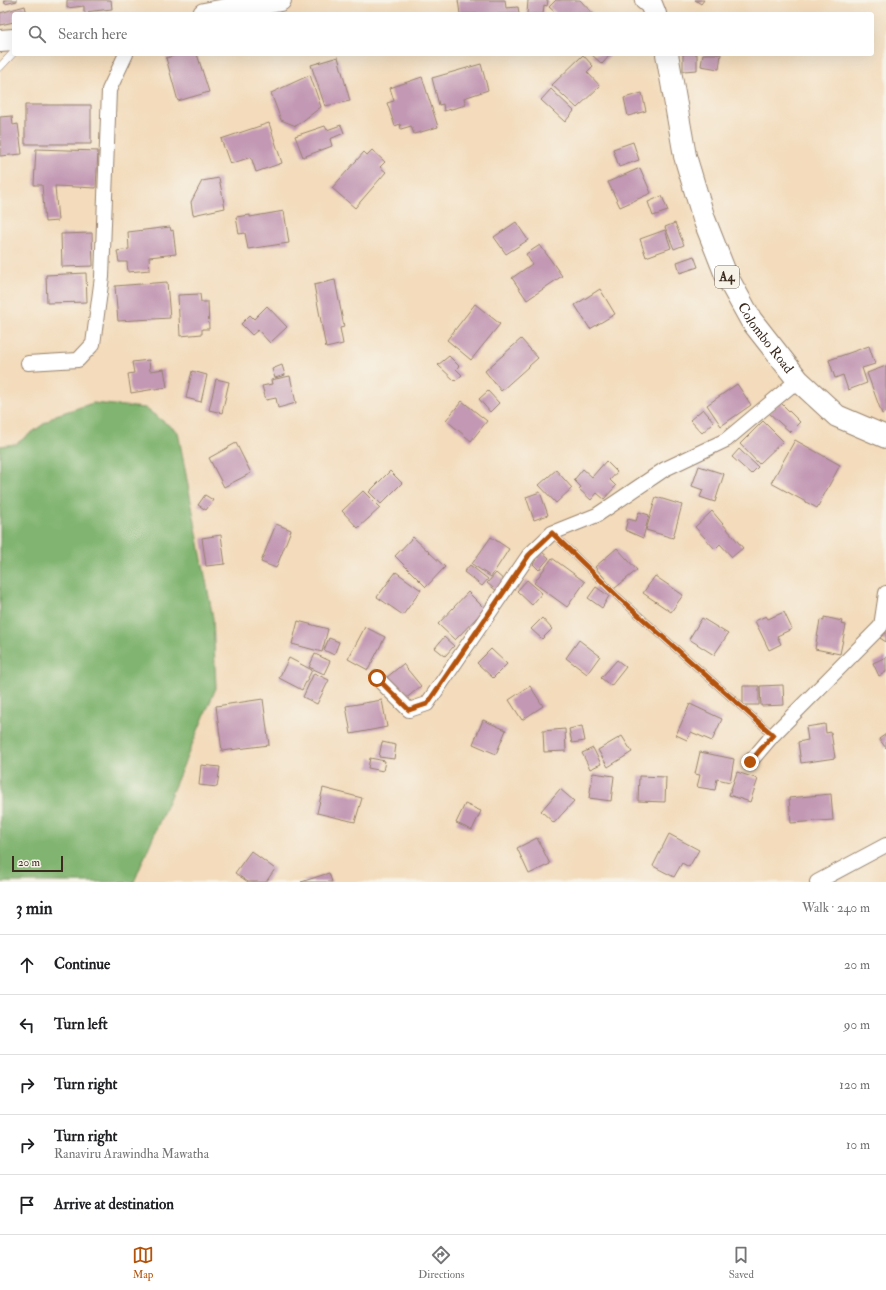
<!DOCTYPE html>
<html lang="en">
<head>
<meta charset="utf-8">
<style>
	:root { --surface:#fff; --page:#f6f6f6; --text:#202124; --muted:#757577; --line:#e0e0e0; --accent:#b45309 }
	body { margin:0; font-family:"IM FELL Double Pica",serif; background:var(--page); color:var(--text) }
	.scale { position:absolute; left:12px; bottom:10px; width:51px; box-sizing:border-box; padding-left:4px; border:2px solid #3b2a1e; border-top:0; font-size:11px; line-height:14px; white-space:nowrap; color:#3b2a1e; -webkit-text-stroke:3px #f7f3e8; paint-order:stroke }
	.stop { position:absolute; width:12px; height:12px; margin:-9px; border:3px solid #b45309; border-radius:50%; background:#fff }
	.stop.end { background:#b45309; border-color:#fff; box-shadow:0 1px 4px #0008 }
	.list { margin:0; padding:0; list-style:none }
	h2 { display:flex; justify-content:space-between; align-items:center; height:52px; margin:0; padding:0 16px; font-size:17px }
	h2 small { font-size:13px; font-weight:400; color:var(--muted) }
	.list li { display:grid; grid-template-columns:26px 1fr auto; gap:12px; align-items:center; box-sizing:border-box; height:60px; padding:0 16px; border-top:1px solid var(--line) }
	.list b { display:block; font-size:15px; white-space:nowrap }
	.list p { margin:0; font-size:13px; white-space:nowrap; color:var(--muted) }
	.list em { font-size:13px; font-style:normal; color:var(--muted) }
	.icon { flex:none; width:22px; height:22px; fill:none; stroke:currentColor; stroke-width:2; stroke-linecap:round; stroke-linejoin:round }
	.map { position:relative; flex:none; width:886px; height:882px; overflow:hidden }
	.search { position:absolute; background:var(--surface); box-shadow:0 4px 16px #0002; left:12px; right:12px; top:12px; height:44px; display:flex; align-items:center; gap:10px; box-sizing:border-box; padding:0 14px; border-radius:4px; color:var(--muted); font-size:15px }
	.sheet { height:352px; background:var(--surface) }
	nav { display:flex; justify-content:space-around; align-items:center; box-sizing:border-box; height:56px; border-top:1px solid var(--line); background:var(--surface); font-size:11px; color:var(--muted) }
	nav a { display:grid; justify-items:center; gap:2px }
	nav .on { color:var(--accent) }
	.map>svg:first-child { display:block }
	.forest { fill:#80b46f; stroke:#5e6f46 }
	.building { fill:#c298b4 }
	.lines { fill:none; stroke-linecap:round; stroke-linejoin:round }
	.service-casing { stroke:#97826c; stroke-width:8 }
	.minor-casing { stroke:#97826c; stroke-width:16 }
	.trunk-casing { stroke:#97826c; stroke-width:24 }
	.service { stroke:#fff; stroke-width:7 }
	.minor { stroke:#fff; stroke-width:14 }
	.trunk { stroke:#fff; stroke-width:22 }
	.route { stroke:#b45309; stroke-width:5 }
	.labels { text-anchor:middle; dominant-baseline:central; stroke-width:3; stroke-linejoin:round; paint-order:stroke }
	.shield { fill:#f7f3e8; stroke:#73665b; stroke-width:1 }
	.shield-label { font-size:13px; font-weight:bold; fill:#3b2a1e }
	.street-label { font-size:14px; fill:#3b2a1e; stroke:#f7f3e8 }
</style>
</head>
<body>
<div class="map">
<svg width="886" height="882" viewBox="0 0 886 882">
	<rect width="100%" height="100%" fill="#f7f3e8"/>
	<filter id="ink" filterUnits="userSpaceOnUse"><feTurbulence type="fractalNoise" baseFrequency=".025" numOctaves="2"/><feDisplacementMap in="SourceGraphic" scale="8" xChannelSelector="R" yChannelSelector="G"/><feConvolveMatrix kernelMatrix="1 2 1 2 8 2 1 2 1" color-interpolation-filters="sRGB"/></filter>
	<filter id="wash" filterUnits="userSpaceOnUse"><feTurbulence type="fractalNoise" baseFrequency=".012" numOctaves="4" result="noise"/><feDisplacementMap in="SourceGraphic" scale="16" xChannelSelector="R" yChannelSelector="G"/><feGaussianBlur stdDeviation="0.9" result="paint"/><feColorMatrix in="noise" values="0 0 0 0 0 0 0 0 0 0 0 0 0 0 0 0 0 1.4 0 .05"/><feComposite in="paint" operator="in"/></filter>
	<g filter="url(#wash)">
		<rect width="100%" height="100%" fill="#f3dbbb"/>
		<path class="forest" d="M93,403L145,408L178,432L213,618L216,688L134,882H0V446L16,444L56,415Z"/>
		<g id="blocks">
			<path class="building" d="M4,0H17V1L5,4Z
				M67,0H111L112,9L84,12V6L67,8Z
				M458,0H505L506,8L518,7L519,14H460Z
				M528,0H548L547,6L544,5L543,14H527Z
				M556,0H580L593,14H557L549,7Z
				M695,0H704L701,4Z
				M25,6L27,14H14V22L0,25V13Z
				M180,54H197L209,92L178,101L166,58Z
				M591,54H611L602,64Z
				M683,54H697V70L683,71Z
				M703,54H721L719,69L701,66Z
				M583,55L593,66L587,72L600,86L577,108L552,85Z
				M338,57L350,101L325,106L311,65Z
				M481,64L488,90L464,98L466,105L444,111L443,104L439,105L432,78Z
				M310,75L321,107L296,126L281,120L271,93Z
				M422,77L438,127L414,134L411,126L401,129L400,124L395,126L387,103L394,101L390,88Z
				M551,89L574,111L565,122L541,100Z
				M642,93L646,111L628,116L624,98Z
				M25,105H91V144H25Z
				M12,116L13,125L18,124L22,154L0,156V117Z
				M269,123L282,163L256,172L251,157L230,164L221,139Z
				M341,125L344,133L330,139L332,146L303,157L295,136L325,126L327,130Z
				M633,142L639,160L619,167L613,149Z
				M36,149L98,151L96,188L55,186L58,221L45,222L42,185H34Z
				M372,150L385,162L380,167L386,172L355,208L332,188L364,152L367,155Z
				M640,168L651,193L620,207L608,182Z
				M219,178L225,208L193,215L191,202L202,181Z
				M662,196L668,211L653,216L648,202Z
				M284,211L289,243L248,249L245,233L239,234L236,217L250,215V217Z
				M516,222L528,240L506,254L494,237Z
				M675,223L684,245L674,249L665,227Z
				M170,227L171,231L173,230L176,254L149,257L150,270L128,272L127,262H119L117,251L129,249L128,232Z
				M665,230L671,248L646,257L640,239Z
				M92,233L93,266L62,267L61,234Z
				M540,245L562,276L527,300L512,278L532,264L526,254Z
				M694,256L698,267L680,273L677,262Z
				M86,273L87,302L47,303L46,275Z
				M335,280L344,327L340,328L343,344L326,348L314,285Z
				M167,282L170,318L118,321L115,286Z
				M600,289L615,314L590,329L575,305Z
				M200,294L201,302H208L209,329H202V334L180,336L178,295Z
				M475,304L500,324L471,360L447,340Z
				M267,306L287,327L270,343L258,330L252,335L241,324L250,315L254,319Z
				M521,339L538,358L501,391L485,371Z
				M869,346L875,364L862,368L867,383L848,390L843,375L835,378L829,360Z
				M449,356L459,366L456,369L462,375L455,381L438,365Z
				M149,360L150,371L164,369L167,387L131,393L128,374L134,373L132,362Z
				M282,365L285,375L275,378L272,369Z
				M886,366V412L882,414L867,373Z
				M192,371L207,375L201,402L186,398Z
				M290,376L296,403L278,408L276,398L266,400L262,386L272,384L271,380Z
				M216,379L229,382L222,413L209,410Z
				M737,384L751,405L721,426L707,405Z
				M488,391L499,403L490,412L479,399Z
				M462,401L487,421L471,441L446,420Z
				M780,402L800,422L790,432L769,413Z
				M703,409L714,422L702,433L690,420Z
				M763,421L783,441L759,464L740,444Z
				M795,440L840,465L817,508L771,483Z
				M236,443L251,473L224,487L209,458Z
				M739,449L758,467L751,474L732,457Z
				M606,461L617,472L610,480L616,486L604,499L597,493L591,500L579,489L581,487L574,480L583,469L592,477Z
				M699,466L724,474L715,502L700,497L703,490L692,486Z
				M556,470L572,488L556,503L539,485Z
				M390,471L402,483L381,504L369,492Z
				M363,491L380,508L358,528L342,511Z
				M540,492L548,515L534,520L526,497Z
				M205,495L213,500L206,510L198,505Z
				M656,497L682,505L673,538L646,530Z
				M712,511L743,548L732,557L720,544L715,549L695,527Z
				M639,512L649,515L643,538L625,530L628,519L636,521Z
				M276,524L291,530L276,568L261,562Z
				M221,535L225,564L206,566L202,538Z
				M413,537L445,567L426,587L395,556Z
				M491,537L509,549L491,577L472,564Z
				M617,548L637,570L614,589L595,567Z
				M542,552L549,558L539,570L533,564Z
				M552,558L585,582L567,607L534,583Z
				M470,565L488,579L482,586L464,572Z
				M396,572L421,590L403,615L377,597Z
				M496,573L506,582L498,592L487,583Z
				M655,576L683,595L671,612L643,593Z
				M527,580L542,593L532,605L517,591Z
				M596,587L609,596L602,608L588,598Z
				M468,592L485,609L455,640L438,624Z
				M784,612L792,629L777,636L781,644L769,650L755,621L766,616L768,619Z
				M824,617L842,621L841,624L846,625L840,654L815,649L820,620L824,621Z
				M542,618L552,629L542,639L531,629Z
				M702,618L728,634L714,655L689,639Z
				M298,621L328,629L322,652L292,644Z
				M365,627L385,637L368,670L348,659Z
				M886,628V642L880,638Z
				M444,637L454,646L445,656L435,648Z
				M329,638L339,642L334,655L324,650Z
				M579,640L600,656L587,674L566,658Z
				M491,649L507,664L493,678L477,663Z
				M315,654L330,661L324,674L309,667Z
				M886,657V672L879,676L873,663Z
				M289,658L312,670L302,690L279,678Z
				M617,660L626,667L611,686L601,678Z
				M403,664L421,686L404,700L386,678Z
				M314,673L329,680L317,704L303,697Z
				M783,685L784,705L761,706L760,686Z
				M530,686L543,706L522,720L509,700Z
				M743,686H759V705H743Z
				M263,699L269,745L222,751L216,706Z
				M382,700L387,727L351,734L346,706Z
				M690,704L722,719L712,741L691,732L687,740L676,735Z
				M483,720L506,730L496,754L473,744Z
				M825,724L826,733L831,732L835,758L801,763L798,742L808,740L806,727Z
				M582,726L585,741L572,743L569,729Z
				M565,729L566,751L544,752L543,731Z
				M886,734V748L879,739Z
				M622,736L632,752L608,767L598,750Z
				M382,742L396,745L394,759L379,757Z
				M593,748L601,764L590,769L582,753Z
				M700,752L734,759L730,782L717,779L715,790L697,787L700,775L695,774Z
				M370,758L385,761L383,771L368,768Z
				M201,765L220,767L217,787L199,785Z
				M737,772L758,779L750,802L729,795Z
				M593,773L614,776L611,801L589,798Z
				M639,776L666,777L665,802L638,801Z
				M323,788L362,798L355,822L317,813Z
				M560,789L574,801L554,823L541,811Z
				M831,794L833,820L791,823L789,798Z
				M465,804L481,811L472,830L456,823Z
				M669,834L699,850L689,867L682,863L674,877L653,866Z
				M537,838L550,864L529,874L517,848Z
				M251,851L275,869L266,882H248L235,873Z
				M329,873L332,882H301Z"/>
		</g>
	</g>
	<g filter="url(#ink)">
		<use href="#blocks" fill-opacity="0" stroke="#97826c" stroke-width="1"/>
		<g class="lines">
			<g class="service-casing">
				<path id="service" d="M0,67L14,52
					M552,533L617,596L773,735"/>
			</g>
			<g class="minor-casing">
				<path id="minor" d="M28,363L78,360L93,344L102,277L109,90L126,54
					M377,678L409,710L427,704L529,555L552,533L597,515L665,469L726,440L798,380
					M750,762L773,735L881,626L886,593
					M817,882L886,845"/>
			</g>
			<g class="trunk-casing">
				<g id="trunk">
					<path d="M646,0L651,4L655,14"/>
					<path d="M204,14L280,0"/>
					<path d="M0,41L14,40"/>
					<path id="s1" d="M667,54L685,156L704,219L726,275L751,320L798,380L837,416L886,437"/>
				</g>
			</g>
			<use href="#service" class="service"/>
			<use href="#minor" class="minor"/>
			<use href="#trunk" class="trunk"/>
		</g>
	</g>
	<g class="lines" filter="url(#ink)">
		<path class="route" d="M377,678L409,710L427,704L529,555L552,533L617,596L773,735L750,762"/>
	</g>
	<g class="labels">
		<rect class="shield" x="715" y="266" width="24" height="22" rx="3"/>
		<g class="shield-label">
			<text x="727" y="277">A4</text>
		</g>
		<g class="street-label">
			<text stroke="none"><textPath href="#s1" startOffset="304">Colombo Road</textPath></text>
		</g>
	</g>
</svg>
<div class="scale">20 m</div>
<div class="stop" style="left:377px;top:678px"></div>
<div class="stop end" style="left:750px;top:762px"></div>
<div class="search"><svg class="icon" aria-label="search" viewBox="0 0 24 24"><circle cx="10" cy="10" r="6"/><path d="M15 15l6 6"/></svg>Search here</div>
</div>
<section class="sheet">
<h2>3 min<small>Walk · 240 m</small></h2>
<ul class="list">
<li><svg class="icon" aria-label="ahead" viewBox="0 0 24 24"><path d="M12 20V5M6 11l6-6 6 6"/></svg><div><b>Continue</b></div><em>20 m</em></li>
<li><svg class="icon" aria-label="left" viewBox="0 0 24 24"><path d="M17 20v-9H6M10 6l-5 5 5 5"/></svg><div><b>Turn left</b></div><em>90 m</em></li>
<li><svg class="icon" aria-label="right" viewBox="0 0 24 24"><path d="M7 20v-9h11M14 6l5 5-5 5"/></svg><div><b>Turn right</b></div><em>120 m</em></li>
<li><svg class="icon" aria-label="right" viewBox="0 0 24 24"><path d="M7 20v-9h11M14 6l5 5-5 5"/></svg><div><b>Turn right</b><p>Ranaviru Arawindha Mawatha</p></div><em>10 m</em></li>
<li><svg class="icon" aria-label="arrive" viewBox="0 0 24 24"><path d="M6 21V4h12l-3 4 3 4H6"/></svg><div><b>Arrive at destination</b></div></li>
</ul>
</section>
<nav>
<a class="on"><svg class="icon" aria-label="map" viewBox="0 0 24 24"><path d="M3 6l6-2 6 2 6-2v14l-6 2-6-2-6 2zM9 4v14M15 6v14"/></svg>Map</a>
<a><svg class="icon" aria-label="directions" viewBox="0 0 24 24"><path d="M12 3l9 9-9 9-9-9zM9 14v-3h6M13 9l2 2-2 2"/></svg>Directions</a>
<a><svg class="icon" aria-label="saved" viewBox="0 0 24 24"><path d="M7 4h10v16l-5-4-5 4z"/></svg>Saved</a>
</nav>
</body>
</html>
